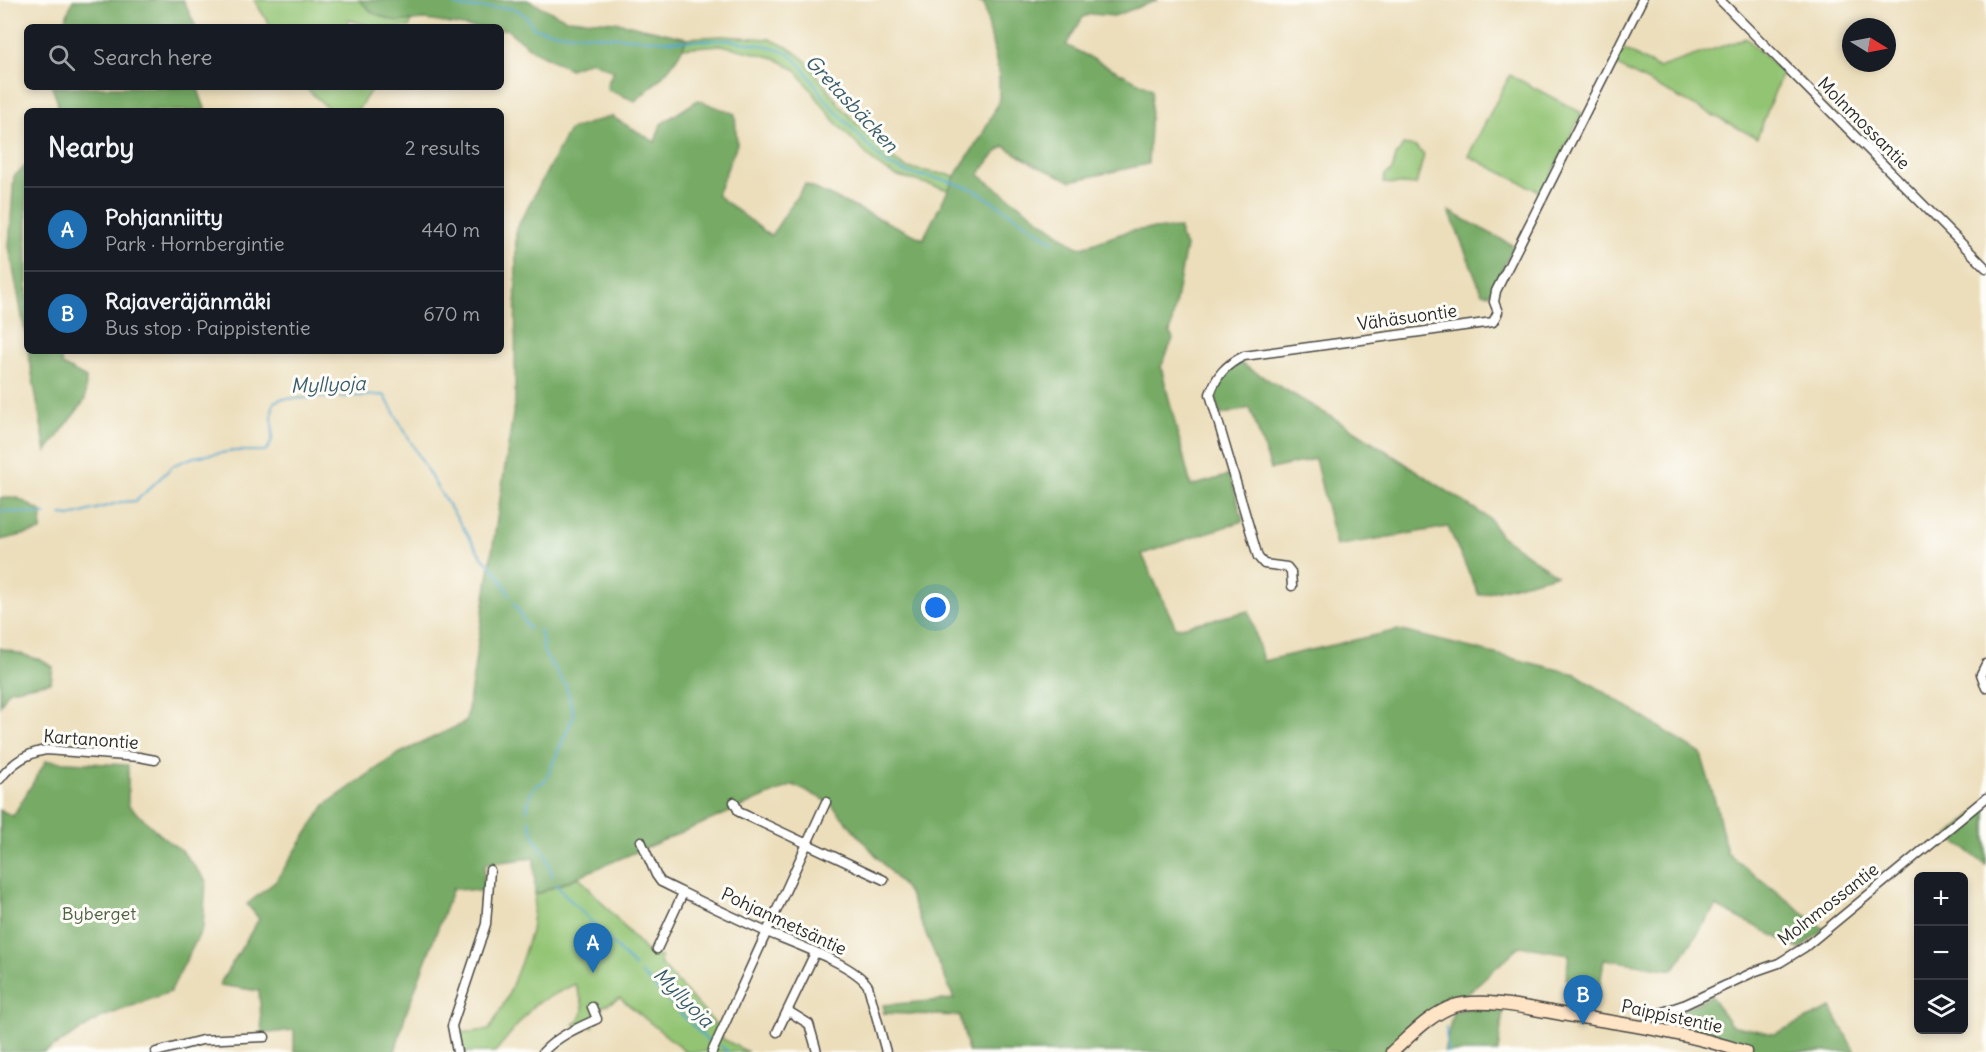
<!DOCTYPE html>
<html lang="en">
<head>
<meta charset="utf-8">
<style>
	:root { --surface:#171b24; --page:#242831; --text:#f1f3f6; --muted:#9ea1a6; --line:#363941; --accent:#1f6fb2 }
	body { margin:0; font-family:Delius,sans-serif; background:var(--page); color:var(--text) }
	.controls { position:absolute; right:18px; bottom:18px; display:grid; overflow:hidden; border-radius:9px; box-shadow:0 3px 9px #0003 }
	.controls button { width:54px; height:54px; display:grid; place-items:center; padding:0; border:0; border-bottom:2px solid var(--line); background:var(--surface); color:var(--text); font:30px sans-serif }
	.compass { position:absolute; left:1842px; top:18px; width:54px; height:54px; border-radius:50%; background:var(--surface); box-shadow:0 3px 9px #0003; rotate:100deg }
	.you { position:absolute; left:936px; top:608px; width:21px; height:21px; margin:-15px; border:4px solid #fff; border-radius:50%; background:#1a73e8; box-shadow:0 0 0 9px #1a73e833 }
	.badge { display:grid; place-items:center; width:39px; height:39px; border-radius:50%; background:var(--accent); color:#fff; font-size:20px; font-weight:700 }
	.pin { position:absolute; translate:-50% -50px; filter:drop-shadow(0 2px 3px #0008) }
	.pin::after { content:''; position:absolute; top:32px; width:21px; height:18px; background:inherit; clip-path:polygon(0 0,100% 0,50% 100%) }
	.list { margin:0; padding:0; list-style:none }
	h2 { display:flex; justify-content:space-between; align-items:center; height:78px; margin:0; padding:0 24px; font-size:26px }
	h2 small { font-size:20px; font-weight:400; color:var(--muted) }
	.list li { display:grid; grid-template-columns:39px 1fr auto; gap:18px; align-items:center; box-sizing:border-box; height:84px; padding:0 24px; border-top:2px solid var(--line) }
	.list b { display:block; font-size:22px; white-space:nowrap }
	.list p { margin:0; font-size:20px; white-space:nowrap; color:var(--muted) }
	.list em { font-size:20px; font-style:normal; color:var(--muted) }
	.icon { flex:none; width:33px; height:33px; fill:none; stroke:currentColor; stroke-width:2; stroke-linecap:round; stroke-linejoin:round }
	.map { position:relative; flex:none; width:1986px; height:1052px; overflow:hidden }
	.search { position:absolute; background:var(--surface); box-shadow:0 3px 9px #0003; left:24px; top:24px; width:480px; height:66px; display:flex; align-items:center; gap:15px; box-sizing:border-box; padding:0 21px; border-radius:9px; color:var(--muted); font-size:22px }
	.panel { position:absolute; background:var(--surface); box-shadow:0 3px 9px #0003; left:24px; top:108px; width:480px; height:246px; border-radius:9px }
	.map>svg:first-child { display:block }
	.green { fill:#93c473; stroke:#5f784f; stroke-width:1.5 }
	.forest { fill:#76aa65; stroke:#506a48; stroke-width:1.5 }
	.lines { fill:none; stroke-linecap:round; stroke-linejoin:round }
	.stream { stroke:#4fa5cb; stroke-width:2 }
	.street-casing { stroke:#484641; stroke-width:11 }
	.secondary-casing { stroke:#484641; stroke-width:15 }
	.street { stroke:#fff; stroke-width:8 }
	.secondary { stroke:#ffe4c6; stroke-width:12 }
	.labels { text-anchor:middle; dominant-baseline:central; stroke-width:6; stroke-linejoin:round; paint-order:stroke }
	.street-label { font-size:18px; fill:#2b2b2b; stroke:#fdfcf7 }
	.park-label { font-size:18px; fill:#4f6144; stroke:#fdfcf7 }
	.water-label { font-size:20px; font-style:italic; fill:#395c6b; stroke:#fdfcf7 }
</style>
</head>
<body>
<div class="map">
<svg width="1986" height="1052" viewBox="0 0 1986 1052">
	<rect width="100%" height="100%" fill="#fdfcf7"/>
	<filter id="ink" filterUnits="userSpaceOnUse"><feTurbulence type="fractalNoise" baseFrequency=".0167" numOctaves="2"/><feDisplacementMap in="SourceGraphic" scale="12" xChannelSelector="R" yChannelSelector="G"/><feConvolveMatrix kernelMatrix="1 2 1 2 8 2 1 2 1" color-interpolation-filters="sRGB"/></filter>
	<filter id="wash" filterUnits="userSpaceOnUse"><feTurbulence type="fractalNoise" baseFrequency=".008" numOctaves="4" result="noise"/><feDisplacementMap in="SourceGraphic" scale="24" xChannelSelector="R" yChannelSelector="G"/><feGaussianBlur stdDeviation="1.35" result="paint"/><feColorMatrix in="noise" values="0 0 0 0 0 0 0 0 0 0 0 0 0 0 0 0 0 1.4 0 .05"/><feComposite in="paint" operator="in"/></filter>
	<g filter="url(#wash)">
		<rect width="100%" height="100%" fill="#ecdebb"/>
		<path class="green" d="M254,0H359C376,16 389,23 412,21L409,27H373L349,20L346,27H271Z
			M722,36L770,39L789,48L806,61L843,109L888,156L907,168L956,176L949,190L894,175L877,165L836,123L796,70L775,58L721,45L683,48L687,38Z
			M1746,38L1782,73L1757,138L1615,65L1624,49L1658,68Z
			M1510,75L1582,113L1542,193L1468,156Z
			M305,87H373L357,111H331Z
			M1403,145L1416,147L1424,155L1416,185L1383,183L1385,175L1392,171L1396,156Z
			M579,877L647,952L661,957L660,963L715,1024L723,1039L748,1052H686L620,998L596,1010L593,1027L589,1026L583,1028L574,1024C590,1013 581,999 575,984L535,1004L495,1052H463L458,1033L489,1030L507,998L521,962L531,931L535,895Z"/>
		<path class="forest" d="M73,0H183L196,27H62Z
			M359,0H527L566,19L617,22L687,38C677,65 656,83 635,101L608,90L607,84L614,71L591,61L570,69L534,51L506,29L501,30V27H469L426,20L397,22L373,13Z
			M973,0H1158L1114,16L1091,14L1083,17L1066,45L1152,89L1148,164L1071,181L1035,165L1004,146L990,159L979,175L1077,247C1089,248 1116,233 1132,231C1148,228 1164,229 1180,228V237L1186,246L1170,333L1173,339L1161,367L1191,486L1230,475L1243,521L1142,554L1176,628L1249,611L1263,661L1398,630L1576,674L1701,754L1717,808L1727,853L1824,929L1799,949L1716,906L1673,970L1604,959L1598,999L1566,979L1569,954L1520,946L1460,1000L1387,1052H968L960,1016L882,1013L885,1012L883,1005L954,999L908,892L829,802L793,785L535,895L534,858L485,864L483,892L453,888L405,1016L395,1052H294V1030L262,1034L259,991L219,985L259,919L247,904L276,881L325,805L396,755L466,722L515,401L516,229L569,130L611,116L655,142L661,124L698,100L735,114L737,144L717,195L771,236L805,184L923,239L958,171L981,137L999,101V75L984,4Z
			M52,87H197L206,111H56L58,103Z
			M27,165V342L9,247L14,176Z
			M1449,211L1514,246L1490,294L1482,293Z
			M28,351H59L62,365L86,378L85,400L46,452Z
			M1238,362L1357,432L1490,519L1500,535L1556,575L1479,595L1448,527L1336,546L1315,459L1271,469L1250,408L1220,415C1211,385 1214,381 1238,362Z
			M0,498H18L42,512L41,531L0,540Z
			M0,648L41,660L53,667L51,682L9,690L0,706Z
			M46,761L128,765V805L163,837L182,851L206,881L203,927L170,992L100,1018L45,1052H0V810L13,816Z
			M1986,803V865L1948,836Z
			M1711,996L1731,1025L1774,1034L1831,1008L1855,1052H1754L1679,1029L1652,1024Z
			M1475,1007L1503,1010L1498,1052H1444L1453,1012Z"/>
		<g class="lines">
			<path class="stream" d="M446,0C466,17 506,0 522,13C527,17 530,23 534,28L559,33L672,41L729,40L768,46L788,53L801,65L830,105L885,163L911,174L945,180L975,190L1054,242
				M0,511L46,514
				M61,515L71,516L121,502L136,501L174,465L194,457L234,451H265C279,440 268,418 274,402L281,399L384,395L435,484L480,554L498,574L510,596
				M514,603L528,628H530
				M527,811C529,795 529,788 545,781L574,715L566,686L544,653L541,631L538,630
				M528,819L536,841L546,854L552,876
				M555,884L635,967
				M641,973L708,1041
				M1446,1027L1447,1052
				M721,1046L728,1052"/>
		</g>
	</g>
	<g filter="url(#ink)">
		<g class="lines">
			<g class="street-casing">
				<path id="street" d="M1720,0L1986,268
					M1292,586L1291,572L1287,567L1264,564L1258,557L1210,394C1217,375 1225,365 1244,356L1493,322L1498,312L1494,302L1496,291L1642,0
					M1986,664L1981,674L1986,688
					M0,779C12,763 26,753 46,750L139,757L155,760
					M734,802L739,812L884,880
					M641,841L656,875L661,882C694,898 728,915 762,930C787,941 855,964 868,986L886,1052
					M657,949L683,893
					M788,1011L809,1024L817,1052
					M1644,1027L1650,1019L1660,1013L1686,1004L1756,971L1779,963L1805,947L1986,798
					M777,1032L815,953
					M156,1052L202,1040L265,1037
					M457,1052L452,1026L486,924L490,870
					M543,1052C558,1036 577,1028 597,1019L592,1007
					M712,1052L826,802"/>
			</g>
			<g class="secondary-casing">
				<path id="secondary" d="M1392,1052C1410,1036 1430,1014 1454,1006C1481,997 1534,1009 1562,1014C1624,1024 1685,1032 1745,1052"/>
			</g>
			<use href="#street" class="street"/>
			<use href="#secondary" class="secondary"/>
		</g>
	</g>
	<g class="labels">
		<g class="street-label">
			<text transform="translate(1864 123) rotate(45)">Molnmossantie</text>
			<text transform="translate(1407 317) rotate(-8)">Vähäsuontie</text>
			<text transform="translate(91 739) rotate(4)">Kartanontie</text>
			<text transform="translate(1828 904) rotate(-38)">Molnmossantie</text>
			<text transform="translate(784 921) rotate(25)">Pohjanmetsäntie</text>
			<text transform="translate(1672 1016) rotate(12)">Paippistentie</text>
		</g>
		<g class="park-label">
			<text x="99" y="913">Byberget</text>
		</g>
		<g class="water-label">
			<text transform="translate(852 103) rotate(47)">Gretasbäcken</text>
			<text transform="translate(328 384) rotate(-2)">Myllyoja</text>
			<text transform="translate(684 997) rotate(45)">Myllyoja</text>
		</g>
	</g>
</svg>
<div class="controls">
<button>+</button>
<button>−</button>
<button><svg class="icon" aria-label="layers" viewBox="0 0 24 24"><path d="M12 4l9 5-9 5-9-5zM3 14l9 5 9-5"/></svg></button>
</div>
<svg class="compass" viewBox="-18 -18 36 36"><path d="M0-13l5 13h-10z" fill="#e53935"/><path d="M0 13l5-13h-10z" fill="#9ea1a6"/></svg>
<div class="you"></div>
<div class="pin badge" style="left:593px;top:973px">A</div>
<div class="pin badge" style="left:1583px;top:1025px">B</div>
<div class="search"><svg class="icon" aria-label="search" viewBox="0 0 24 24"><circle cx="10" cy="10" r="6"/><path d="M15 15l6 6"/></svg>Search here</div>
<section class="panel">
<h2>Nearby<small>2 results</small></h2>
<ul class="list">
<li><span class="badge">A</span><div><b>Pohjanniitty</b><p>Park · Hornbergintie</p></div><em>440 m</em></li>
<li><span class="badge">B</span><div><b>Rajaveräjänmäki</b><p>Bus stop · Paippistentie</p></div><em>670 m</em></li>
</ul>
</section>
</div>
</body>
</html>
